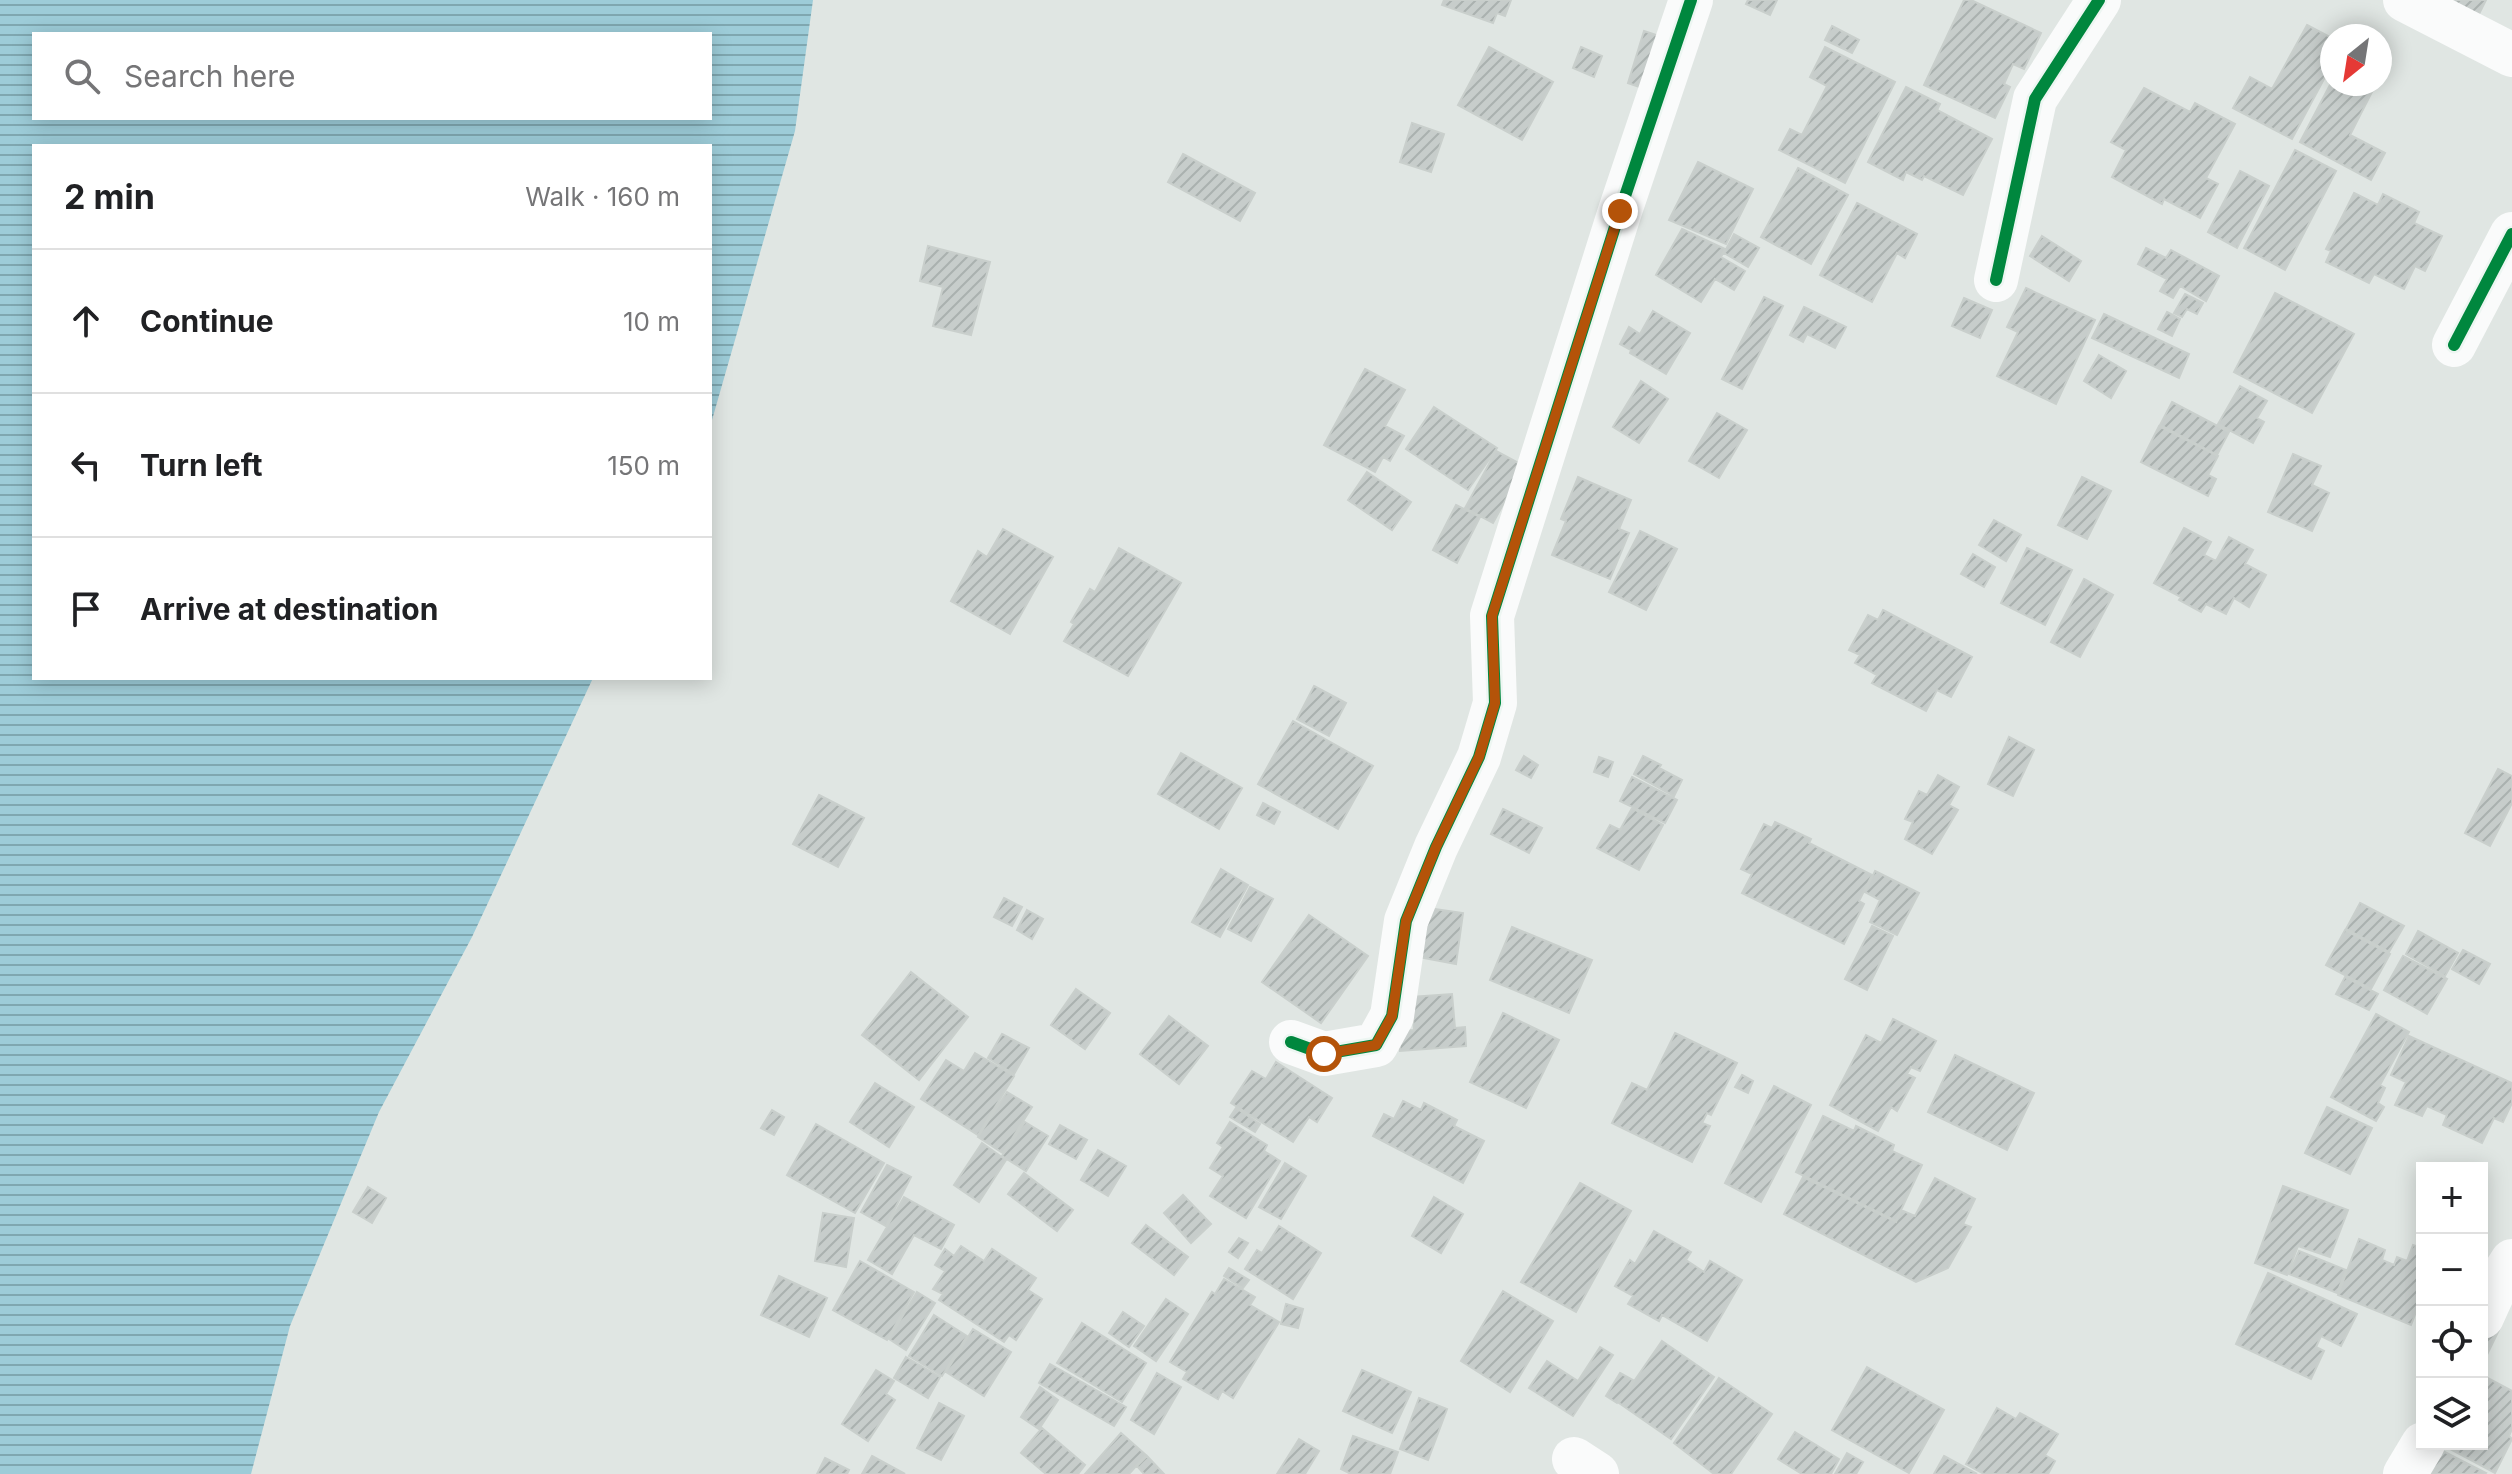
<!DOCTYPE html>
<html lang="en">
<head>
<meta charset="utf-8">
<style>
	:root { --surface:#fff; --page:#f6f6f6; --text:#202124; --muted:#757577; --line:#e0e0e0 }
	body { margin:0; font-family:Inter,sans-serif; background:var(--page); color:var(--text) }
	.controls { position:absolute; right:24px; bottom:24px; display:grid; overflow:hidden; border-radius:0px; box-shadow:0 4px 20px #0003 }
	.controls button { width:72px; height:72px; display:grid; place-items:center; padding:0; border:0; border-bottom:2px solid var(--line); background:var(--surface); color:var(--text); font:40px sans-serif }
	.compass { position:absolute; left:2320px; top:24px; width:72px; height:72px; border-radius:50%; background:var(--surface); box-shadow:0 4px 20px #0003; rotate:210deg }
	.stop { position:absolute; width:24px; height:24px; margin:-18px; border:6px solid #b45309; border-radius:50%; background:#fff }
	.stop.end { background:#b45309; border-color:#fff; box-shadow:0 2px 8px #0008 }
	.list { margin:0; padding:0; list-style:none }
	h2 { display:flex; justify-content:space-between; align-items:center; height:104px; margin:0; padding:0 32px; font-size:34px }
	h2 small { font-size:26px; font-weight:400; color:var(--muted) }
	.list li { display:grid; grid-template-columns:52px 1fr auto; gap:24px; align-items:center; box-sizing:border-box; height:144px; padding:0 32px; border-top:2px solid var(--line) }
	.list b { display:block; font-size:30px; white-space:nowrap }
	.list em { font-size:26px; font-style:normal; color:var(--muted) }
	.icon { flex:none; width:44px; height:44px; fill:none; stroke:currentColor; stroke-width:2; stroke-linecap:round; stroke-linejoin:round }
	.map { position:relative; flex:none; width:2512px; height:1474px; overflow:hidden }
	.search { position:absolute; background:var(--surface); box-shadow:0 4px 20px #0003; left:32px; top:32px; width:680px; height:88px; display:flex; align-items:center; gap:20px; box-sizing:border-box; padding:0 28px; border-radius:0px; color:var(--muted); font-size:30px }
	.panel { position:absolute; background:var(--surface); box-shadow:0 4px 20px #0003; left:32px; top:144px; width:680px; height:536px; border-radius:0px }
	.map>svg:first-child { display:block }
	.water { fill:url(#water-rules); fill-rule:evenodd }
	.building { fill:url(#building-hatch); stroke:#c9cfcc; stroke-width:2 }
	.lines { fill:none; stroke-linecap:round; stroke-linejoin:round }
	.minor { stroke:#fafbfb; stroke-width:44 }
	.cycleway-casing { stroke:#edf6f2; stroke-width:17 }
	.cycleway { stroke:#00873e; stroke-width:12 }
	.route { stroke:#b45309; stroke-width:10 }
</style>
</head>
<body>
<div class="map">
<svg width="2512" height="1474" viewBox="0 0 2512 1474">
	<defs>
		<pattern id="water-rules" width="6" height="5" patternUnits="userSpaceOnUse" patternTransform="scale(2)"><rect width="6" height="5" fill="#9dccd8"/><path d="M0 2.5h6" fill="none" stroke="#7fa7b0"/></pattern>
		<pattern id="building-hatch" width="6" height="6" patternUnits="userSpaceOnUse" patternTransform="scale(2)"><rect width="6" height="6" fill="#c7cdcb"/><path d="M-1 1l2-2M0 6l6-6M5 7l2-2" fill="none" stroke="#aab1af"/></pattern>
	</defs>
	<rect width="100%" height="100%" fill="#e0e6e3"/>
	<path class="water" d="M0,0H813L795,131L710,427V146H34V678H593L472,937L379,1112L290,1326L251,1474H0ZM34,34H710V118H34Z"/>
	<path class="building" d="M1444,0H1511L1505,16L1497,13L1493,23L1442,5Z
		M1748,0H1777L1770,15L1746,4Z
		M1964,0H1971L2041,33L2024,69L2013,64L2004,84L2010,87L1995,118L1924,85Z
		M2435,0H2486L2476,20Z
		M2307,25L2332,38V64L2292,139L2233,108L2250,77L2272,89Z
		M1832,26L1859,40L1852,53L1825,40Z
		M1644,31L1668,39L1651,91L1628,83Z
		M1489,47L1553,82L1522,140L1458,105Z
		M1581,47L1602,56L1594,77L1573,68Z
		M1825,47L1895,82L1845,183L1779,150L1790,129L1802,135L1827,86L1810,77Z
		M2332,81V84H2376L2350,135L2385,153L2371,180L2300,142Z
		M1906,87L1940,104L1937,110L1992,139L1963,195L1924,176L1922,180L1906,172L1903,180L1868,162Z
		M2144,88L2190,112L2195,103L2235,124L2206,178L2218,184L2200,218L2164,199L2162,204L2112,177L2126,150L2111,142Z
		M1412,123L1444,134L1431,172L1400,162Z
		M2295,150L2336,171L2285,270L2244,248Z
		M1183,154L1255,193L1240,221L1168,182Z
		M1698,162L1753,189L1726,244L1669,220Z
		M1798,168L1848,195L1811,264L1761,237Z
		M2240,171L2269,186L2237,248L2208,232Z
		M2354,193L2378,205L2383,194L2419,212L2414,223L2442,236L2425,271L2415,266L2404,289L2374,274L2369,283L2326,262L2331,251L2326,249Z
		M1857,203L1917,234L1905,258L1897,253L1872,302L1820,275Z
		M1682,229L1725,249L1721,257L1745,271L1734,290L1715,279L1701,302L1656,275Z
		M1734,234L1759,248L1748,267L1724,253Z
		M2042,236L2081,261L2069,281L2030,256Z
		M928,246L990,262L971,335L933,326L943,287L920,281Z
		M2146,248L2166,258L2171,250L2219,276L2206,301L2180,286L2173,298L2160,291L2167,279L2138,264Z
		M2026,288L2095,320L2056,404L1997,376L2018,332L2007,327Z
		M2275,293L2354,334L2312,413L2234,372Z
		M2185,294L2203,303L2197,314L2187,309L2182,317L2174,313Z
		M1764,297L1783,306L1742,389L1722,379Z
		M1964,298L1992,310L1980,338L1952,326Z
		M1804,307L1846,327L1835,348L1807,334L1803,342L1790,335Z
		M1653,311L1690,333L1666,374L1630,353L1631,350L1620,344L1629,327L1640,334Z
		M2167,312L2180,319L2172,336L2158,329Z
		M2104,314L2189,354L2179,378L2092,338Z
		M2099,355L2126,371L2111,398L2084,381Z
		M1365,369L1405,390L1385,426L1404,436L1390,461L1383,457L1375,472L1324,445Z
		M1641,381L1668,399L1639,443L1613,427Z
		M2240,386L2267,401L2257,418L2264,422L2253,443L2218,424Z
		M2172,402L2229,432L2217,455L2160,425Z
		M1434,407L1497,448L1468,490L1406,449Z
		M1717,413L1747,430L1719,478L1689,461Z
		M2159,426L2218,456L2208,475L2216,479L2208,496L2141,462Z
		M1496,451L1524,466L1493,523L1465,508Z
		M2293,454L2321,466L2312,485L2329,493L2312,531L2268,512Z
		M1367,472L1411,502L1392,530L1348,500Z
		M1578,477L1631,500L1619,529L1629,533L1610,579L1552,555L1566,521L1561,519Z
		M2082,477L2111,491L2087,539L2058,525Z
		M1456,505L1480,517L1457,563L1433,550Z
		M1994,520L2021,535L2006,561L1979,545Z
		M2184,528L2211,542L2204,555L2216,561L2229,537L2253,550L2245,564L2266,575L2249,607L2234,598L2226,614L2206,604L2201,612L2179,600L2181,597L2154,583Z
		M1003,529L1053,557L1010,634L951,601L978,551L987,557Z
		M1640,531L1677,549L1646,610L1609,592Z
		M1119,548L1181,583L1128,676L1064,641L1074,624L1071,622L1090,589L1095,592Z
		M2027,548L2072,570L2045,625L2001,603Z
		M1973,554L1995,567L1984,587L1961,574Z
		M2084,579L2113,595L2080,657L2051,642Z
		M1883,610L1972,657L1951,697L1937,690L1926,711L1872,683L1877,675L1855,663L1860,655L1849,650L1868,615L1878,620Z
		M1314,686L1346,703L1329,736L1297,719Z
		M1293,721L1373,766L1338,829L1258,784Z
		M2009,737L2034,750L2013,796L1988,784Z
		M1181,753L1242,788L1219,829L1158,794Z
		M1524,756L1538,765L1531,778L1516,770Z
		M1643,756L1661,765L1659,768L1682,780L1674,796L1634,774Z
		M1599,757L1613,762L1608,777L1594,772Z
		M2498,769L2512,776V803L2490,846L2465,833Z
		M1938,775L1959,787L1949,805L1958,810L1932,854L1905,839L1913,822L1905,819L1919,791L1927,795Z
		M1632,777L1677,800L1665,823L1620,801Z
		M819,795L864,818L838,867L793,844Z
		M1263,803L1280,812L1274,824L1257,815Z
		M1632,808L1663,825L1639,870L1597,848L1610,825L1620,830Z
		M1503,809L1542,828L1529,853L1491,834Z
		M1775,822L1811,839L1809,843L1872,875L1859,901L1864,904L1844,944L1742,893L1752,874L1741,869L1764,824L1772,828Z
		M1221,869L1248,885L1220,937L1192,922Z
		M1875,871L1919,893L1897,935L1870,922L1880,900L1865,892Z
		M1250,887L1273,899L1251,941L1228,929Z
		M1004,898L1022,907L1012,926L994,917Z
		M2360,903L2404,926L2389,952L2346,929Z
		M1421,907L1463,913L1456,964L1413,956Z
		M1027,910L1043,919L1032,939L1017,930Z
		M1309,915L1368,956L1321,1023L1262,982Z
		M1872,926L1893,936L1867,990L1845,979Z
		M1512,927L1592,960L1569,1013L1490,980Z
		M2345,930L2390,954L2371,989L2326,965Z
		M2418,931L2458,953L2445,976L2406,954Z
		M2463,950L2490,964L2479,984L2452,969Z
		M2403,956L2447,979L2427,1014L2384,990Z
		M911,972L968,1017L919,1080L862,1035Z
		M2345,977L2378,994L2369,1010L2336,994Z
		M1076,989L1110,1013L1085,1049L1051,1025Z
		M1452,994L1455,1028L1465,1027L1466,1046L1400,1051L1399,1031L1414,1030L1411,997Z
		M1503,1013L1559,1040L1526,1108L1470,1082Z
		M2376,1014L2409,1032L2380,1085L2385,1088L2378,1103L2384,1107L2376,1121L2331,1097Z
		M1169,1016L1208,1046L1179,1084L1140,1054Z
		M1893,1019L1936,1041L1920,1071L1911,1067L1907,1074L1915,1078L1897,1111L1891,1107L1878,1131L1830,1105L1866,1035L1881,1043Z
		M1675,1033L1737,1063L1711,1115L1707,1113L1702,1123L1710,1126L1692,1162L1612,1123L1632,1083L1647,1090Z
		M1002,1034L1029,1048L1014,1074L988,1058Z
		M2409,1036L2512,1083V1103L2503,1122L2494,1118L2482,1143L2443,1125L2447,1115L2427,1106L2422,1116L2395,1105L2406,1082L2391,1075Z
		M975,1053L1014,1076L978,1135L921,1099L946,1060L964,1071Z
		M1955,1055L2034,1093L2007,1150L1928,1112Z
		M1276,1062L1332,1098L1317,1122L1309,1117L1293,1142L1231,1103L1252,1071L1266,1079Z
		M1742,1075L1753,1081L1748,1093L1735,1087Z
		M875,1083L914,1107L889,1147L850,1122Z
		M1774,1086L1811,1105L1761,1202L1725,1183Z
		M1007,1092L1032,1107L1003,1153L978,1137Z
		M1403,1101L1421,1110L1424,1103L1457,1120L1454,1126L1484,1141L1463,1183L1373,1136L1384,1114L1394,1119Z
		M2327,1107L2372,1128L2350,1174L2305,1153Z
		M1236,1108L1260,1124L1255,1132L1230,1117Z
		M772,1110L784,1117L774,1135L761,1128Z
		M1823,1116L1854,1131L1856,1126L1894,1145L1892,1151L1922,1165L1896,1221L1796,1172Z
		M1025,1122L1048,1136L1026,1171L1002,1156Z
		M1230,1122L1267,1145L1264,1151L1280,1161L1246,1218L1210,1196L1223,1176L1210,1168L1223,1147L1217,1143Z
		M816,1124L884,1163L855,1213L787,1175Z
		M1060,1125L1087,1140L1076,1159L1049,1144Z
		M982,1143L1006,1160L979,1202L954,1185Z
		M1098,1150L1126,1166L1108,1196L1081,1180Z
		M1285,1163L1306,1176L1281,1219L1259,1207Z
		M887,1165L911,1177L886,1226L861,1212Z
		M1024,1173L1073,1210L1057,1231L1008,1194Z
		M1803,1177L1896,1222L1901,1210L1915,1216L1935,1178L1975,1199L1963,1224L1971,1227L1948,1268L1916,1282L1784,1214Z
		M1580,1183L1631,1211L1576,1312L1521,1282Z
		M2283,1186L2348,1210L2330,1257L2298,1246L2287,1275L2255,1263Z
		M368,1187L386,1198L372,1223L353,1212Z
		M1183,1195L1211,1224L1191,1243L1164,1213Z
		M904,1197L954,1225L941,1249L914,1235L892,1274L868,1260Z
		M1434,1197L1463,1214L1441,1253L1412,1236Z
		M823,1213L854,1218L846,1267L815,1261Z
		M1146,1225L1188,1257L1174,1275L1132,1243Z
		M1279,1226L1321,1253L1293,1299L1245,1269L1257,1250L1262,1253Z
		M1654,1231L1691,1252L1686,1260L1704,1272L1710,1261L1742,1280L1707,1341L1662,1315L1659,1321L1628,1304L1633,1296L1615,1286L1630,1260L1635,1264Z
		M1239,1238L1248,1243L1238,1258L1229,1252Z
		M2359,1239L2385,1250L2382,1260L2394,1265L2397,1257L2407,1261L2413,1245L2422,1248V1296L2411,1325L2338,1295Z
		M961,1246L984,1261L992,1249L1036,1278L1028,1290L1042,1299L1016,1340L1009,1335L1004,1342L939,1300L943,1294L933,1289L945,1271L935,1265L945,1249L954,1256Z
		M2299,1251L2346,1270L2337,1293L2289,1274Z
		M860,1261L914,1292L887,1340L833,1310Z
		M1229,1268L1249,1280L1243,1288L1224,1276Z
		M2268,1273L2357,1314L2341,1346L2321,1336L2316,1347L2324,1351L2311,1379L2236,1344Z
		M779,1276L827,1298L809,1337L761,1315Z
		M1224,1279L1255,1297L1250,1305L1279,1322L1233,1398L1222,1391L1218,1399L1183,1379L1187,1372L1170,1362L1212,1292L1215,1294Z
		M1503,1291L1553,1321L1510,1392L1461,1361Z
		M917,1292L935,1303L906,1350L889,1339Z
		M1166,1299L1188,1314L1156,1361L1134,1346Z
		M1286,1304L1303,1309L1298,1328L1281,1324Z
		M1123,1312L1144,1326L1129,1347L1109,1333Z
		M934,1315L967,1336L942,1376L909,1356Z
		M2483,1321L2499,1330L2482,1365V1323Z
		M1082,1323L1146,1363L1122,1402L1057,1363Z
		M973,1329L1011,1352L984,1396L946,1372Z
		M1662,1341L1714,1377L1671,1439L1619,1403Z
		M1600,1347L1613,1355L1573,1416L1529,1388L1547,1361L1578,1381Z
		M906,1357L940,1377L928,1398L894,1378Z
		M1050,1364L1126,1407L1114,1426L1039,1383Z
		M1867,1367L1944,1410L1909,1473L1832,1430Z
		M876,1370L894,1381L886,1394L895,1400L868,1441L842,1424Z
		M1362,1370L1411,1392L1392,1433L1343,1411Z
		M1157,1373L1181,1387L1154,1434L1131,1420Z
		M1620,1373L1633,1380L1617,1403L1606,1396Z
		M2482,1375L2512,1391V1429L2509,1436L2512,1439L2495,1473L2441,1444H2482Z
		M1719,1378L1772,1414L1731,1474H1714L1674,1443Z
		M1040,1387L1058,1400L1039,1429L1021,1417Z
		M1419,1398L1447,1409L1428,1460L1400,1449Z
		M939,1403L964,1416L941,1460L917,1448Z
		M1997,1408L2016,1419L2020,1413L2058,1434L2045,1455L2055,1461L2048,1474H1984L1966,1464Z
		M1042,1428L1085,1465L1078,1474H1046L1021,1453Z
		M1795,1432L1839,1459L1831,1474H1802L1778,1459Z
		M1121,1433L1146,1455L1129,1474H1085Z
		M1353,1436L1398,1452L1390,1474H1351L1341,1469Z
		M1299,1439L1319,1451L1305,1474H1277Z
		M2429,1444L2486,1473L2485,1474H2413Z
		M1847,1453L1863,1462L1856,1474H1835Z
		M872,1456L905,1474H862Z
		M1147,1456L1164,1474H1144L1137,1466Z
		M1944,1456L1977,1474H1934Z
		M825,1458L849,1470L847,1474H817Z"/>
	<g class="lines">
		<path class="minor" d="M2405,0L2512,55
			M1996,280L2035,99L2099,0
			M2454,345L2512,234
			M1291,1042L1324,1054L1376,1045L1392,1016L1406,921L1436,847L1479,757L1495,703L1492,616L1620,211L1691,0
			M2482,1317L2496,1286L2512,1261
			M1574,1459L1597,1474
			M2405,1474L2423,1444"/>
		<g class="cycleway-casing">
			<path id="cycleway" d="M1996,280L2035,99L2099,0
				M2454,345L2512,234
				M1291,1042L1324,1054L1376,1045L1392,1016L1406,921L1436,847L1479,757L1495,703L1492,616L1620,211L1691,0"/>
		</g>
		<use href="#cycleway" class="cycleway"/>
	</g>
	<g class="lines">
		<path class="route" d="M1324,1054L1376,1045L1392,1016L1406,921L1436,847L1479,757L1495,703L1492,616L1620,211"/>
	</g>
</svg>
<div class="controls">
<button>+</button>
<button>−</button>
<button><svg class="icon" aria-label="locate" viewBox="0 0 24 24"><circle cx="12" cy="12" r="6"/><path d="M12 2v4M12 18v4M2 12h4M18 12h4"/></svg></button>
<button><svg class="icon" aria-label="layers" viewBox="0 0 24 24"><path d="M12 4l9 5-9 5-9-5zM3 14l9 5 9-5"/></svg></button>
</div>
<svg class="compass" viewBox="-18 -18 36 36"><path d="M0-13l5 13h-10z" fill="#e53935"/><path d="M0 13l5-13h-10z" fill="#757577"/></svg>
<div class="stop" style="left:1324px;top:1054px"></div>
<div class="stop end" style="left:1620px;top:211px"></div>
<div class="search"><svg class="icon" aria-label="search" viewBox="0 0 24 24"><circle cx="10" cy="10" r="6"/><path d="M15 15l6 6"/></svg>Search here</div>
<section class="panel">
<h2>2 min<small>Walk · 160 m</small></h2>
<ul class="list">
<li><svg class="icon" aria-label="ahead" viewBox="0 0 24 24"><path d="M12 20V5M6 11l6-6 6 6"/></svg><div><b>Continue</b></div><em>10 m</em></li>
<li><svg class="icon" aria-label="left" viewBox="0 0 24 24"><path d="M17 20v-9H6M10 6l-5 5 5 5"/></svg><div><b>Turn left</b></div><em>150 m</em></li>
<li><svg class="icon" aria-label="arrive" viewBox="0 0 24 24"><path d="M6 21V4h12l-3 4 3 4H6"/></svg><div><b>Arrive at destination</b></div></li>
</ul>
</section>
</div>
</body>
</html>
